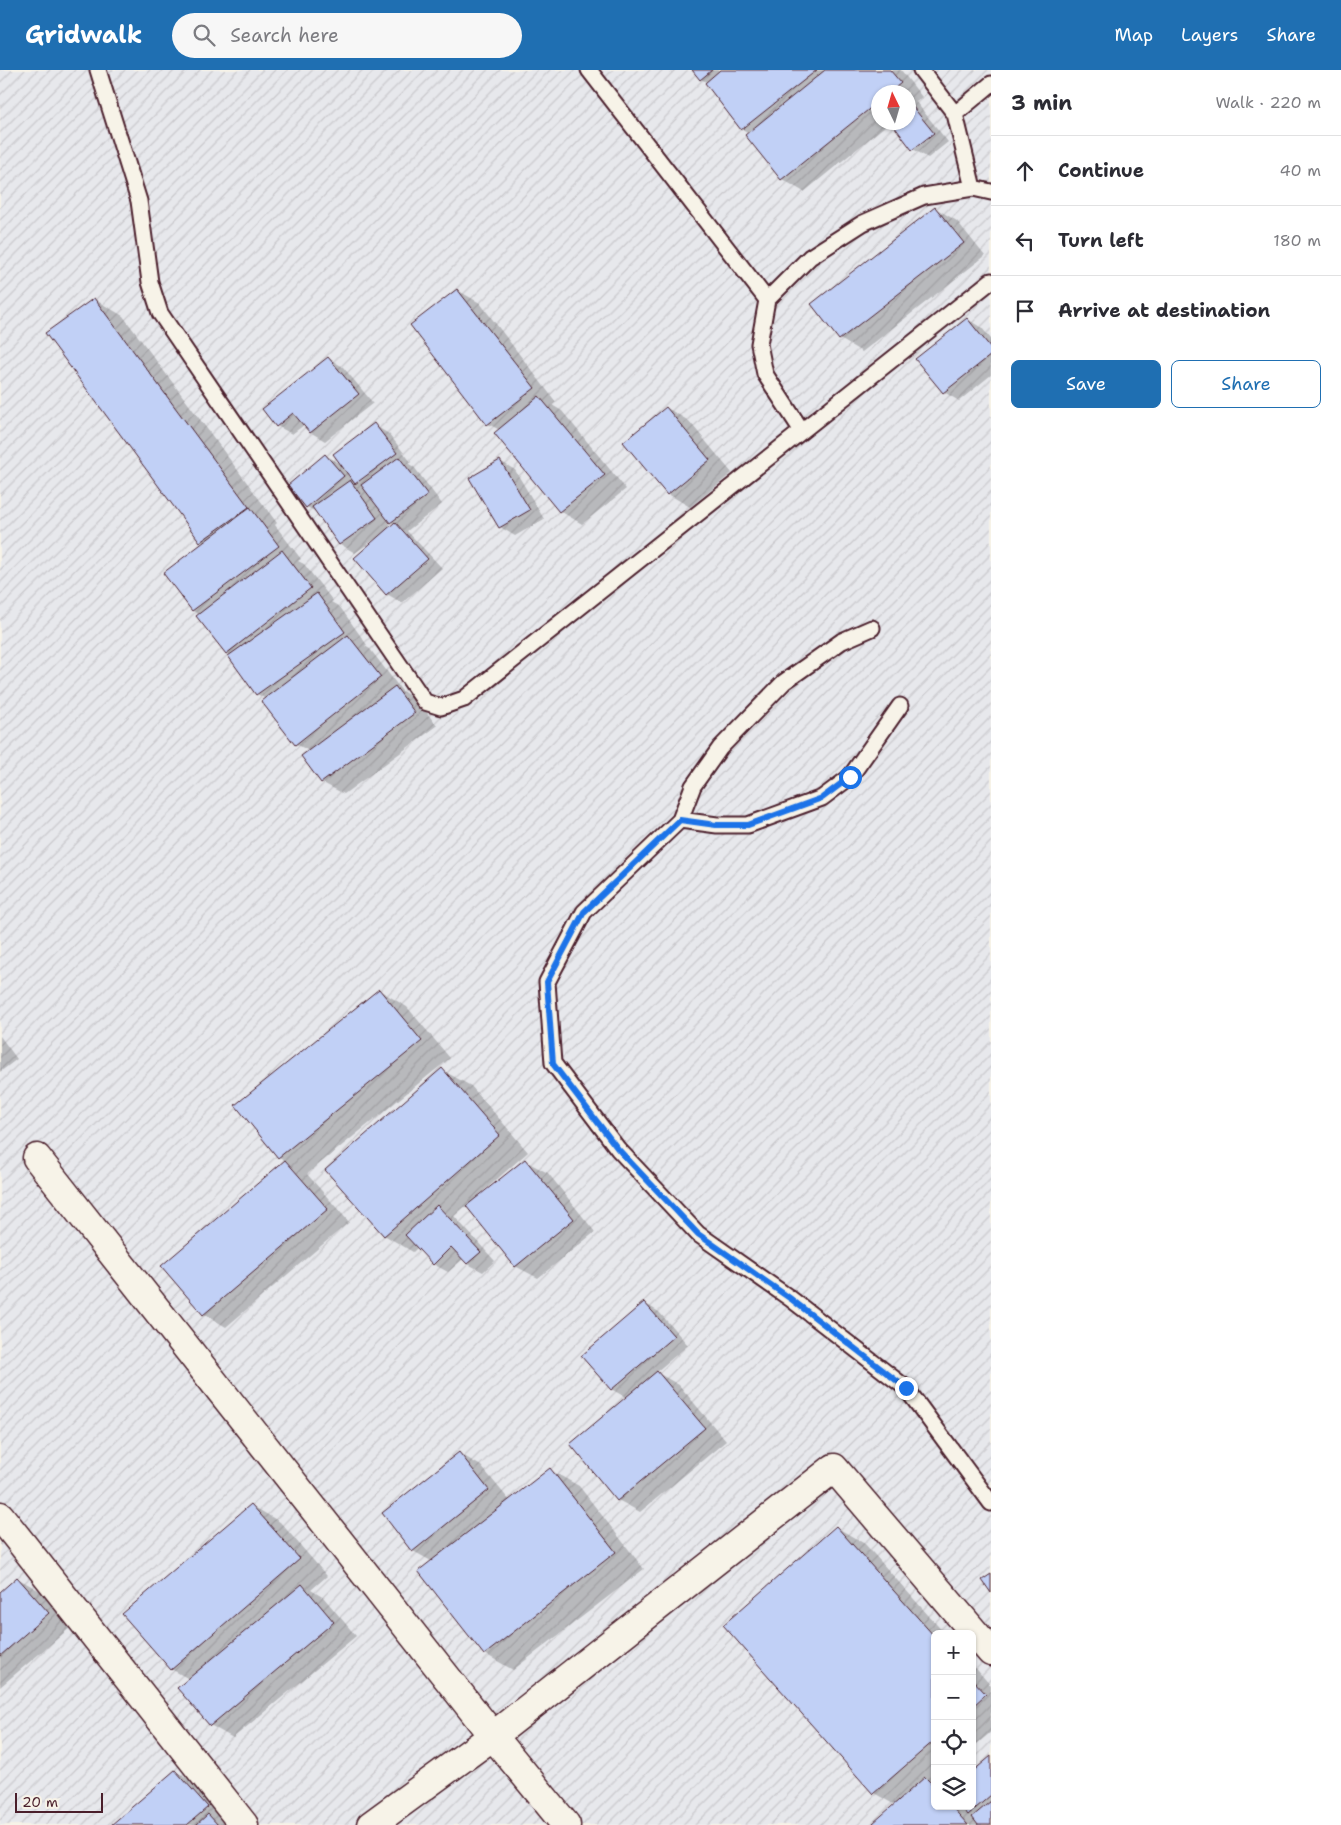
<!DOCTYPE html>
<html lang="en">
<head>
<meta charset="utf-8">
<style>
	:root { --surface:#fff; --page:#f7f7f7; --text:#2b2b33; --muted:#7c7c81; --line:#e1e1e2; --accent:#1f6fb2 }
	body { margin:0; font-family:"Shantell Sans",sans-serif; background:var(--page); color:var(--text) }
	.controls { position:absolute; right:15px; bottom:15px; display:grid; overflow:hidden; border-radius:8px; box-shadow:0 1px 4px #0004 }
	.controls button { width:45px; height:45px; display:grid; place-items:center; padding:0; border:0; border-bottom:1px solid var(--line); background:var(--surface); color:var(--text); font:25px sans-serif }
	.compass { position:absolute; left:871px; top:15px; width:45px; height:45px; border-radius:50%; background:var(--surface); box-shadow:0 1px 4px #0004; rotate:355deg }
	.scale { position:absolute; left:15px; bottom:12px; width:88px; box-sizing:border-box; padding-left:5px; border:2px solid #4a1f2b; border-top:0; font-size:14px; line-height:18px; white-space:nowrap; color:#4a1f2b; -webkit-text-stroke:4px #f7f3e8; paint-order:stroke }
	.stop { position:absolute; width:15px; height:15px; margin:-11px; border:4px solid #1a73e8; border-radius:50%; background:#fff }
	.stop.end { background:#1a73e8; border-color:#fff; box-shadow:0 1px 5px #0008 }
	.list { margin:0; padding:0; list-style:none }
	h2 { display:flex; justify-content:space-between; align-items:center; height:65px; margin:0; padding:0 20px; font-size:21px }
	h2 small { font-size:16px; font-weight:400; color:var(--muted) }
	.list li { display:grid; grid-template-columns:32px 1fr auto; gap:15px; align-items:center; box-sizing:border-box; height:70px; padding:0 20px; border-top:1px solid var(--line) }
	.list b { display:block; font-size:19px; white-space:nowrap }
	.list em { font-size:16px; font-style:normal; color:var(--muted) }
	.actions { display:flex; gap:10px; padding:15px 20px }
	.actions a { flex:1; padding:11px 0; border:1px solid var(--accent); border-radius:8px; text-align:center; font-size:18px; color:var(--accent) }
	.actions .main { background:var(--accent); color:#fff }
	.icon { flex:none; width:28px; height:28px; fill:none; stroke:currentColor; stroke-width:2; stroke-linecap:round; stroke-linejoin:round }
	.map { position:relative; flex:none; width:991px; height:1755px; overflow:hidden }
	header { display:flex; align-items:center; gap:30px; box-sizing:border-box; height:70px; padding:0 25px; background:var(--accent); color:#fff }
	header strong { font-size:24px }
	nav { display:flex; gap:28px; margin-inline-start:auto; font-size:18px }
	.search { width:350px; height:45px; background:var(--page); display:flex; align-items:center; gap:12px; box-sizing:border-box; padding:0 18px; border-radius:28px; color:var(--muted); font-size:19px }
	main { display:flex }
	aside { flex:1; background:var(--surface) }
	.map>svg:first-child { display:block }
	.industrial { fill:url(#industrial-furrows); fill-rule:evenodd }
	.shadow { fill:#0003; fill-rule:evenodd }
	.building { fill:#c1d0f6; stroke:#4a1f2b }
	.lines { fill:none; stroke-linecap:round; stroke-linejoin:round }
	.lane-casing { stroke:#4a1f2b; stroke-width:19 }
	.street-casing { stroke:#4a1f2b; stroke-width:31 }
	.lane { stroke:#f7f3e8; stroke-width:15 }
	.street { stroke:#f7f3e8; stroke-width:28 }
	.route { stroke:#1a73e8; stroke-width:6 }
</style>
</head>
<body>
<header>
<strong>Gridwalk</strong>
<div class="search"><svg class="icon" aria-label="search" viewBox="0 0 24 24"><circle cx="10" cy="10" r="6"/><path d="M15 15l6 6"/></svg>Search here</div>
<nav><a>Map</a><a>Layers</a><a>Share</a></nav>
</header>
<main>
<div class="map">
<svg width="991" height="1755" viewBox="0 0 991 1755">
	<defs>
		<pattern id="industrial-furrows" width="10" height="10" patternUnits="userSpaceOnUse" patternTransform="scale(1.25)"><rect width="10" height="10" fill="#e7e8ec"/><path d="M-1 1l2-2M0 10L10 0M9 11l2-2" fill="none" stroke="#c8c7cb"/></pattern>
	</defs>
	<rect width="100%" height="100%" fill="#f7f3e8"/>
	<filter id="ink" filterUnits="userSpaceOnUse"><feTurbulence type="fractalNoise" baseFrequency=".02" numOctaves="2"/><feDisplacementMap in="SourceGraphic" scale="10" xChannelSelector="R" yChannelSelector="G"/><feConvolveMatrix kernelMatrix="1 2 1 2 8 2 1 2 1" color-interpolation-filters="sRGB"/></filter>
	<g filter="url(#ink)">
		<path class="industrial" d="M0,0H991V1755H0ZM878,22H908V52H878ZM935,1564H972V1736H935Z"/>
		<path class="shadow" d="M693,0H901L922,27L916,32L948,72L928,88L913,79L908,52V22H878V52H890L804,122L782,109L749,63L742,59L706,12L701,9Z
			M935,138L957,151L985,186L862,282L840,269Z
			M457,220L480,233L556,332L552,335L562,341L626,419L582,454L560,441L496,363L500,360L488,354Z
			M94,229L123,246L277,453L275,455L301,489L298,491L304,494L333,531L331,532L340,537L367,575L365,576L370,579L402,621L418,631L437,656L344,724L321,712L309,681L296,674L266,629L257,624L231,586L227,583L200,545L193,541L165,504L205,473L201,471L47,264Z
			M967,249L982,258L991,269V305L959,331L944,322Z
			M328,288L343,297L373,333L325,371L310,362L304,355L292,364L277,356Z
			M667,338L689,351L732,403L690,437L668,424Z
			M374,355L389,364L411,392L409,394L414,397L442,434L407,461L442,498L402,533L387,524L356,488L377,470L375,469L355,483L340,474L318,443L307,437L325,385L343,395ZM386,449L395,454L392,457Z
			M500,391L515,400L544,449L515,466L500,457Z
			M379,920L407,937L450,988L307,1104L349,1152L226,1257L204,1244L163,1196L286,1091L279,1087Z
			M0,966L17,989L0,1002Z
			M442,1000L471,1016L528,1082L479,1125L480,1126L525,1091L548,1103L595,1162L538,1208L515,1196L467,1135L454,1146L495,1191L483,1202L468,1194L463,1189L448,1202L433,1194L418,1177L413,1182L384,1165Z
			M644,1233L659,1242L688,1275L656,1302L679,1315L726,1371L640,1442L618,1430L627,1328L611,1319Z
			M459,1383L481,1396L510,1431L550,1400L579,1416L644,1499L513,1600L485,1584L433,1492L413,1481Z
			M251,1435L280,1452L327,1506L311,1520L324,1528L356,1566L233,1668L210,1655L189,1609L171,1599Z
			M836,1457L865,1474L945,1564H935V1711L933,1713L935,1714V1736H972L991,1688V1755H876L895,1735L874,1723Z
			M17,1508L40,1521L71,1557L0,1617V1523Z
			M972,1594L991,1616V1662L972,1678Z
			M175,1701L198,1714L229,1750L224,1755H113Z"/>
		<path class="building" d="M692,0H712L700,10Z
			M720,0H817L741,60L705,13Z
			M825,0H890L901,13L890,22H878V32L781,110L745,65Z
			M908,31L934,63L912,80L891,52H908Z
			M935,137L964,173L839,270L811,234Z
			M457,219L535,318L487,355L410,255Z
			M94,228L249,437L200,472L45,263Z
			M967,248L991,278V285L943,323L915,289Z
			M328,287L359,324L310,363L293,343L276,357L262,339Z
			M539,326L605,405L559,442L494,363Z
			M666,337L710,390L667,425L623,372Z
			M374,353L397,383L355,414L333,384Z
			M325,384L344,406L306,438L288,415Z
			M399,387L428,425L390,453L361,415Z
			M500,390L530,440L499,458L469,408Z
			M350,410L377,448L339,475L312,437Z
			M250,437L279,476L192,541L163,503Z
			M395,452L428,489L386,525L354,488Z
			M282,480L311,518L226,584L196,546Z
			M317,523L345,562L256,625L228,586Z
			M348,565L381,607L295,675L261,631Z
			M395,616L415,643L321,713L301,686Z
			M379,919L422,971L278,1088L235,1035Z
			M442,998L500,1065L384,1166L325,1100Z
			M525,1089L574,1149L515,1197L466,1136Z
			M285,1090L328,1139L203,1245L161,1196Z
			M437,1135L481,1182L467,1194L451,1177L433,1195L405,1165Z
			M644,1232L674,1266L611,1320L581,1286Z
			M657,1301L705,1358L617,1431L570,1374Z
			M459,1382L489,1420L412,1482L382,1443Z
			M550,1398L616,1482L484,1585L418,1501Z
			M251,1434L300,1489L171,1600L122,1544Z
			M836,1456L935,1567V1670L873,1724L723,1555Z
			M991,1504V1523L982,1510Z
			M17,1507L49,1543L0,1586V1522Z
			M302,1514L334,1552L210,1656L177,1618Z
			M972,1609L986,1624L972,1637Z
			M991,1686V1725L968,1745L961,1736H972V1702Z
			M175,1700L208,1737L187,1755H111Z
			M925,1707L935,1717V1736H951L968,1755H875L873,1753Z
			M991,1731V1755H978L972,1747Z
			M208,1744L218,1755H196Z"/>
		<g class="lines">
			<g class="lane-casing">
				<path id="lane" d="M98,0L139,131L150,212L160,243L425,632L441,637L464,629L991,211
					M589,0L767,230
					M921,0L955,44L973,118
					M955,44L991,14
					M802,361L765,304L759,274L767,230L810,187L863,153L924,126L973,118L991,122
					M872,558L842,571L784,612L720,678L693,716L680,750L584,842L547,912L553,993L618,1079L698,1164L791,1229L906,1318L991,1433
					M680,750L717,755H748L822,728L850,707L900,636"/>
			</g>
			<g class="street-casing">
				<path id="street" d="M37,1088L493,1666L566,1755
					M0,1446L244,1755
					M371,1755L493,1666L834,1398L991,1582"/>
			</g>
			<use href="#lane" class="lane"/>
			<use href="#street" class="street"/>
		</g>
	</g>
	<g class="lines" filter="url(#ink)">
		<path class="route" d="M850,707L822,728L748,755H716L680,750L584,842L547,912L553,994L618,1079L698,1164L791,1229L906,1318"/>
	</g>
</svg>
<div class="controls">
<button>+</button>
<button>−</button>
<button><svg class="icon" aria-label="locate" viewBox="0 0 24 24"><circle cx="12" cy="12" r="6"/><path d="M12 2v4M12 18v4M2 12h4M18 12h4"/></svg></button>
<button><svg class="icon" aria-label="layers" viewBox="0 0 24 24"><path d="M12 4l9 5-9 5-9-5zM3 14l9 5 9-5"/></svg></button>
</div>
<svg class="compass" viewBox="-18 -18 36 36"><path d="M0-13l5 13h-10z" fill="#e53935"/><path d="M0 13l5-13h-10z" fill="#7c7c81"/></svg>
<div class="scale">20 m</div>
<div class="stop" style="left:850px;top:707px"></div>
<div class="stop end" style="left:906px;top:1318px"></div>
</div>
<aside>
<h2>3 min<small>Walk · 220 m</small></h2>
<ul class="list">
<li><svg class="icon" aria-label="ahead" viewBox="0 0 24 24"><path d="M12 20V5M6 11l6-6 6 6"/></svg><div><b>Continue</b></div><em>40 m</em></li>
<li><svg class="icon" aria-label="left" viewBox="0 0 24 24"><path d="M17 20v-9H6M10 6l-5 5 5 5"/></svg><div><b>Turn left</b></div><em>180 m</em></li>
<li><svg class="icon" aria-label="arrive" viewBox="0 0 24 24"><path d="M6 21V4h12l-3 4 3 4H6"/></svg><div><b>Arrive at destination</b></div></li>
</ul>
<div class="actions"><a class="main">Save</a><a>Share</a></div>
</aside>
</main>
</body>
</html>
